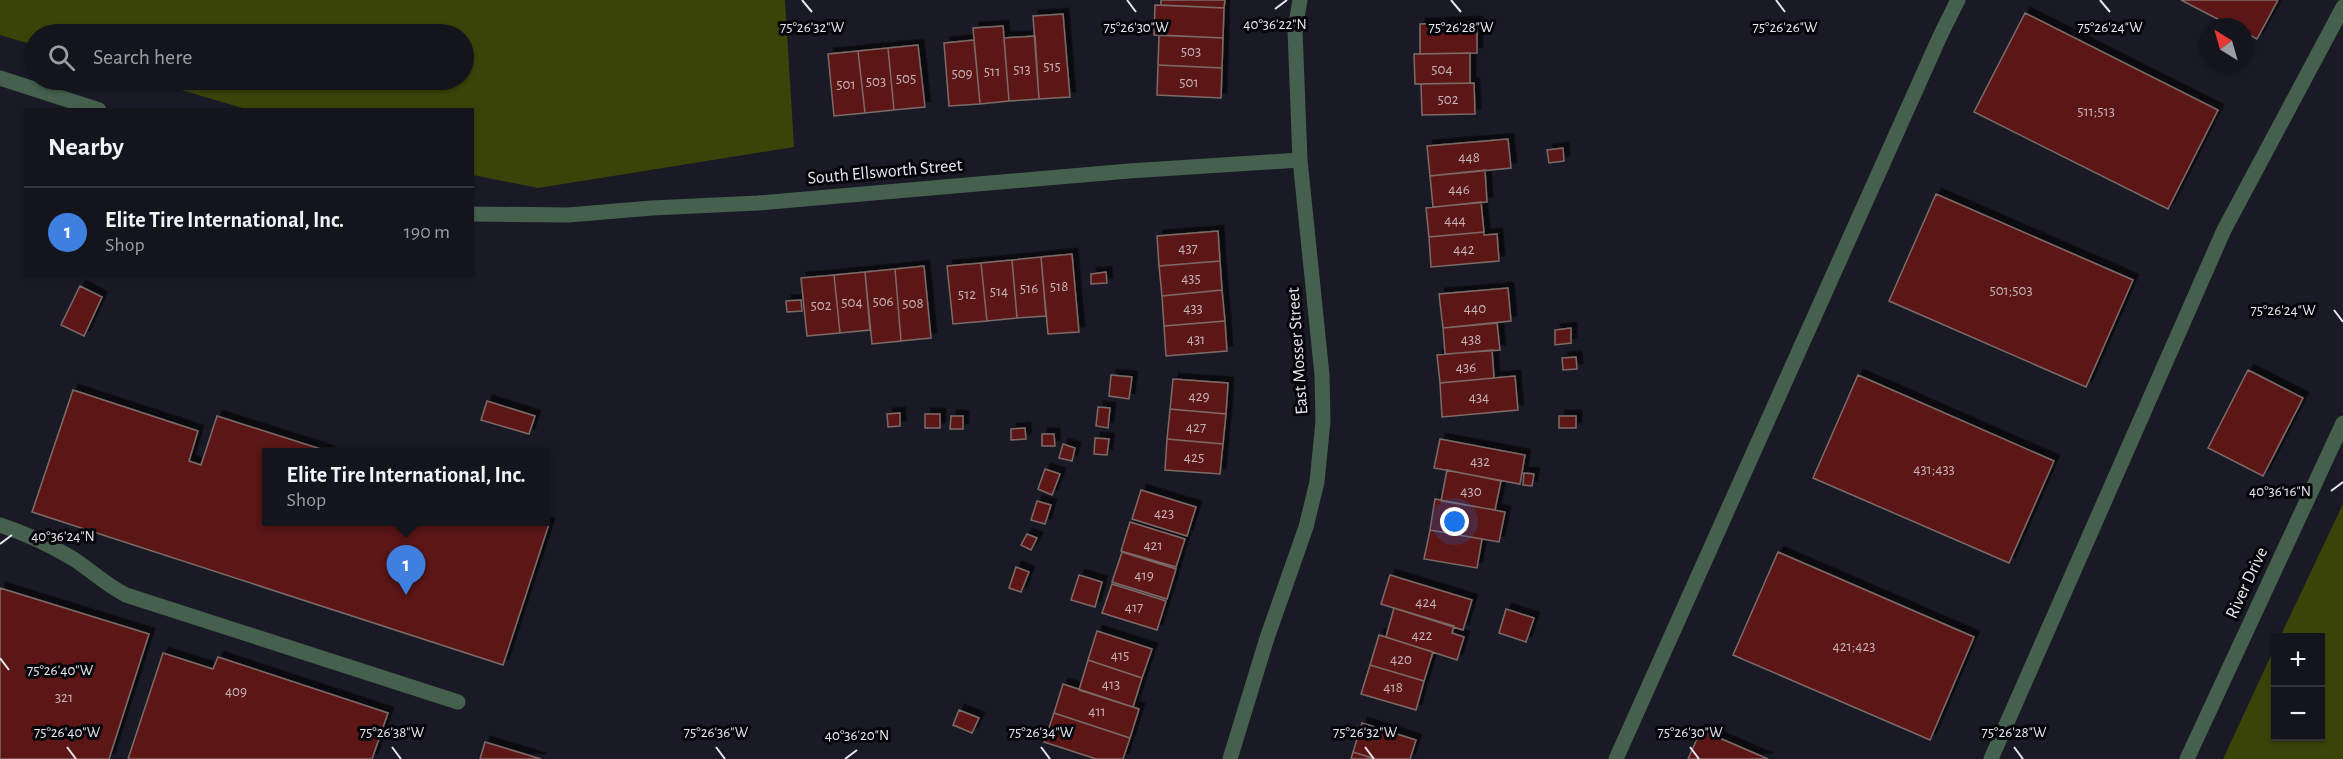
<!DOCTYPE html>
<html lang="en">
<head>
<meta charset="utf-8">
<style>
	:root { --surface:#13141c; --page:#1c1d25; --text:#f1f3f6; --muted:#9d9ea3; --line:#32333b; --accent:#ddb133 }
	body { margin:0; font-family:"Alegreya Sans",sans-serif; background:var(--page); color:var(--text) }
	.controls { position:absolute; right:18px; bottom:18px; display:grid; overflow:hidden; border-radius:0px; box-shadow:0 2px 4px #0004 }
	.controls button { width:54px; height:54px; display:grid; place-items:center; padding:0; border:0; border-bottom:2px solid var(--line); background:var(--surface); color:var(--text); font:30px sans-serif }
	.compass { position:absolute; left:2199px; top:18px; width:54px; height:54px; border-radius:50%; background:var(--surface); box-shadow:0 2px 4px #0004; rotate:323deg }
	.you { position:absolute; left:1455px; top:522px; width:21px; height:21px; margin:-15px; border:4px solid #fff; border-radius:50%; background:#1a73e8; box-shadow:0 0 0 9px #1a73e833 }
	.badge { display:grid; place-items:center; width:39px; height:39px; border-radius:50%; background:var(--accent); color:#fff; font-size:20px; font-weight:700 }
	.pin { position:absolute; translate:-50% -50px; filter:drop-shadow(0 2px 3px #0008) }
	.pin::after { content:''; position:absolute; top:32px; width:21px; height:18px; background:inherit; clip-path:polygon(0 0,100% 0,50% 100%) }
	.popup { position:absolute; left:262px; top:448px; width:288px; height:78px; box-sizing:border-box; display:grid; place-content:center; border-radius:0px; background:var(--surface); filter:drop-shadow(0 2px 4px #0005); font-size:20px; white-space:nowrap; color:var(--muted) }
	.popup b { font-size:22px; color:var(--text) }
	.popup::after { content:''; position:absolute; left:50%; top:100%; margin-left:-12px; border:12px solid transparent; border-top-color:var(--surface) }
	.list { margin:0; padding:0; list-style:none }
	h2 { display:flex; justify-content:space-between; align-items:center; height:78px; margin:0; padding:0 24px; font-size:26px }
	h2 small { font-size:20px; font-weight:400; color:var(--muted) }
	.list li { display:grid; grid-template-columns:39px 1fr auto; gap:18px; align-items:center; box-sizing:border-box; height:90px; padding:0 24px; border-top:2px solid var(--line) }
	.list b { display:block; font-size:22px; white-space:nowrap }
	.list p { margin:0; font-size:20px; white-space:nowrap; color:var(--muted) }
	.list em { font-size:20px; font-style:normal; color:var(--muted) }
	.icon { flex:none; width:33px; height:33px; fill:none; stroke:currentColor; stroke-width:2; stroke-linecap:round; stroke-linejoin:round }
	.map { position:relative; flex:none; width:2343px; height:759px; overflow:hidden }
	.search { position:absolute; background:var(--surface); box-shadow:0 2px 4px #0004; left:24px; top:24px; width:450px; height:66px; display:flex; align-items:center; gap:15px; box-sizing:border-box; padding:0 21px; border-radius:33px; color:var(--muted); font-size:22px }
	.panel { position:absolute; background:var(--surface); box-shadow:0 2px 4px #0004; left:24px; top:108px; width:450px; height:168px; border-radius:0px }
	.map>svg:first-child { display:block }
	.green { fill:#3a4409 }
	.building { fill:#5c1916; stroke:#7c6b69; stroke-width:1.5; filter:url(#shadow) }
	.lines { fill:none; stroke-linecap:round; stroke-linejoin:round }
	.lane { stroke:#45604d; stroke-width:15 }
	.street { stroke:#45604d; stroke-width:15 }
	.ticks { fill:none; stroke:#e7e7ef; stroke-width:2 }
	.labels { text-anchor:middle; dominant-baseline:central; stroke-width:6; stroke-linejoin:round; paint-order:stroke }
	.number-label { font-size:15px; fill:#c4b4b9 }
	.street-label { font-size:18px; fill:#e7e7ef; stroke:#06060a }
	.ticks-label { font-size:15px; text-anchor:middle; fill:#e7e7ef; stroke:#06060a; stroke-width:6; stroke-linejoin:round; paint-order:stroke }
</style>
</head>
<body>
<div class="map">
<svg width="2343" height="759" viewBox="0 0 2343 759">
	<defs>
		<filter id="shadow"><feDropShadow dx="5.5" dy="-5.5" stdDeviation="0" flood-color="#0009"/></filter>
	</defs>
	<rect width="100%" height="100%" fill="#191a25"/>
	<path class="green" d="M0,0H785L794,147L538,188L473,175L472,110L246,109L147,80H464V34H34V45L0,35Z
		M2343,504V759H2223L2275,647L2276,736H2320V638L2280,637Z"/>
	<path class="building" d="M1161,0H1225L1224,8L1161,5Z
		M2181,0H2278L2257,39L2244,32V27H2233Z
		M1155,5L1224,8L1223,38L1154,35Z
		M2025,13L2218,110L2168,209L1974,112Z
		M1063,14L1070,97L1039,99L1033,16Z
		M1477,22V53L1420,54V24Z
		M1003,26L1009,101L980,104L973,28Z
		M1159,35L1223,38L1222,68L1158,65Z
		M1035,36L1039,99L1009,101L1004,38Z
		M974,40L980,104L949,106L944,43Z
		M918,45L925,107L894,110L888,48Z
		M888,48L894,110L865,113L858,51Z
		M858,51L865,113L834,116L828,54Z
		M1470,53V83L1415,84L1414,54Z
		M1158,65L1222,68L1221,98L1157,95Z
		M1474,83L1475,114L1422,115L1421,84Z
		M1508,139L1511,168L1430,176L1427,146Z
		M1563,148L1564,161L1549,163L1547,150Z
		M1485,170L1487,202L1433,207L1430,176Z
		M1936,194L2133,280L2086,387L1889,301Z
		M1481,202L1484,232L1429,237L1426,208Z
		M1218,231L1220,261L1159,266L1157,236Z
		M1484,232V235L1497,234L1499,261L1431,267L1429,237Z
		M1072,254L1079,332L1048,334L1041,257Z
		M1041,257L1046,316L1017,318L1012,260Z
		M1012,260L1017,318L987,321L981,263Z
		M1220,261L1222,290L1162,296L1159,266Z
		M981,263L987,321L953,324L947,266Z
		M924,266L931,338L901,341L895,269Z
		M895,269L901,341L872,344L865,272Z
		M865,272L870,330L840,333L834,275Z
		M1106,272L1107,283L1091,284V274Z
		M834,275L840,333L807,336L801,278Z
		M80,286L102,297L84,336L61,325Z
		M1508,288L1511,321L1443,328L1439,294Z
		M1222,290L1225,321L1164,326L1162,296Z
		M801,300L802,311L787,312L786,301Z
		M1225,321L1227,351L1166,356L1164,326Z
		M1497,323L1500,350L1445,354L1443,328Z
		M1571,328V343L1555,345V330Z
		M1492,350L1494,378L1440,383L1437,355Z
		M1576,357L1577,369L1563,370L1562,358Z
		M2248,370L2303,398L2263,476L2208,448Z
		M1111,375L1132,377L1129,399L1109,396Z
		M1858,375L2054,461L2009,563L1813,478Z
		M1515,376L1518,410L1442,417L1440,383Z
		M1173,379L1228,383L1226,414L1170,409Z
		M73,390L198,431L189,461L201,465L217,416L330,452H266V522H541L549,524L503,665L32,512Z
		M487,401L535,416L529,434L481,420Z
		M1098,407L1110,408L1108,428L1096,426Z
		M1170,409L1226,414L1223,444L1167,439Z
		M900,413V426L888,427L887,414Z
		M925,414H940V428H925Z
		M951,416H963V429H950Z
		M1559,416H1576V428H1559Z
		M1025,428L1026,439L1011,440V429Z
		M1042,434H1054L1055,446H1042Z
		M1095,438L1109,439L1107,455L1094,454Z
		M1167,439L1223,444L1220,474L1165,470Z
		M1440,439L1525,455L1520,484L1434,468Z
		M1063,444L1075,448L1072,461L1059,458Z
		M1045,469L1060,474L1052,495L1038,489Z
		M1447,470L1501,481L1495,510L1441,501Z
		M1524,473L1534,474L1532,486L1523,485Z
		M1141,490L1196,507L1187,536L1132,519Z
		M1435,499L1505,512L1499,542L1430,530Z
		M1037,501L1051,505L1045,524L1031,520Z
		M1130,522L1185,539L1176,567L1121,551Z
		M1430,530L1482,539L1477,568L1424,559Z
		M1027,534L1037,538L1031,550L1021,545Z
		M1122,552L1176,569L1167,599L1112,582Z
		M1778,552L1974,637L1930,740L1733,655Z
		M1016,567L1029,572L1021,592L1009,588Z
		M1079,575L1102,582L1095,607L1071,600Z
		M1390,575L1472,600L1463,630L1381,604Z
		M1112,584L1166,601L1157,630L1102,613Z
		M0,588L149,634L109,759H0Z
		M1394,608L1454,626L1452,633L1464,637L1457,660L1386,637Z
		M1506,609L1534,618L1526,642L1499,633Z
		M1097,631L1152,649L1142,678L1088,660Z
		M1379,635L1433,652L1424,681L1370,665Z
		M163,653L213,669L218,657L388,713L372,759H128Z
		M1088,660L1142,678L1133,707L1079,690Z
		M1370,665L1424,681L1416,710L1361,694Z
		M1063,684L1139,709L1130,738L1054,713Z
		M959,710L979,718L972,733L953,725Z
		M1054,713L1130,738L1123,759H1096L1044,742Z
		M1362,723L1416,740L1410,759H1375L1353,752Z
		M1701,730L1768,759H1688Z
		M485,742L541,759H480Z
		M1353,752L1375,759H1351Z"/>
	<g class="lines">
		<path class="lane" d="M0,525C25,533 50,545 72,558C91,570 106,585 126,595L458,702
			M1616,759L1941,34L1958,0
			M1991,759L2224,230L2343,7"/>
		<path class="street" d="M0,78L99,110
			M472,214L568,215L652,208L758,203L1129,171L1300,160
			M1230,759L1267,638L1306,527L1317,482L1323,421L1322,375L1300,160L1295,30L1300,0
			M2187,759L2343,423"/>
	</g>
	<path class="ticks" d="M802,0L812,12M1127,0L1136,12M1451,0L1461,12M1776,0L1785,12M2100,0L2110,12M1275,9L1287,0M2334,310L2343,322M2331,491L2343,482M0,544L12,535M0,658L9,670M67,747L76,759M392,747L401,759M716,747L725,759M1041,747L1050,759M1365,747L1374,759M1690,747L1699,759M2014,747L2023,759M845,759L857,750"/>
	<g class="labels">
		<g class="number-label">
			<text x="1191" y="51">503</text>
			<text x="1052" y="66">515</text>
			<text x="1022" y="69">513</text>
			<text x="1442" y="69">504</text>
			<text x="992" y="71">511</text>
			<text x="962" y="73">509</text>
			<text x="906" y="78">505</text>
			<text x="876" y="81">503</text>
			<text x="1189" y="82">501</text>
			<text x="846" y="84">501</text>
			<text x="1448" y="99">502</text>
			<text x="2096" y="111">511;513</text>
			<text x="1469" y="157">448</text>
			<text x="1459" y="189">446</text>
			<text x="1455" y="220">444</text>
			<text x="1188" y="248">437</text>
			<text x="1464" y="249">442</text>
			<text x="1191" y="278">435</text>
			<text x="1059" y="286">518</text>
			<text x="1029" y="288">516</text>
			<text x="2011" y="290">501;503</text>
			<text x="999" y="291">514</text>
			<text x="967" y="294">512</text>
			<text x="883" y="301">506</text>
			<text x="852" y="302">504</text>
			<text x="913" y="303">508</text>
			<text x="821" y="305">502</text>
			<text x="1193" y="308">433</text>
			<text x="1475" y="308">440</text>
			<text x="1196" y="339">431</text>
			<text x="1471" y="339">438</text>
			<text x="1466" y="367">436</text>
			<text x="1199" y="396">429</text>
			<text x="1479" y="397">434</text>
			<text x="1196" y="427">427</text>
			<text x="1194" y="457">425</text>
			<text x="1480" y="461">432</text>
			<text x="1934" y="469">431;433</text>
			<text x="1471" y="491">430</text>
			<text x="1164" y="513">423</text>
			<text x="1153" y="545">421</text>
			<text x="1144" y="575">419</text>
			<text x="1426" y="602">424</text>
			<text x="1134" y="607">417</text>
			<text x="1422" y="635">422</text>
			<text x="1854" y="646">421;423</text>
			<text x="1120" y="655">415</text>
			<text x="1401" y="659">420</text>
			<text x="1111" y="684">413</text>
			<text x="1393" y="687">418</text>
			<text x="236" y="691">409</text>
			<text x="64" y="697">321</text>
			<text x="1097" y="711">411</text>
		</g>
		<g class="street-label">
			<text transform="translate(885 172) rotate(-5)">South Ellsworth Street</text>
			<text transform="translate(1298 351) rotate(-94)">East Mosser Street</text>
			<text transform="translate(2247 583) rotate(-65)">River Drive</text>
		</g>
	</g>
	<g class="ticks-label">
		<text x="1275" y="29">40°36'22"N</text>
		<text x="812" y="32">75°26'32"W</text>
		<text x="1136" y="32">75°26'30"W</text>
		<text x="1461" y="32">75°26'28"W</text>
		<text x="1785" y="32">75°26'26"W</text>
		<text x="2110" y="32">75°26'24"W</text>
		<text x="2283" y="315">75°26'24"W</text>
		<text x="2280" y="496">40°36'16"N</text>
		<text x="63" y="541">40°36'24"N</text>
		<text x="60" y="675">75°26'40"W</text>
		<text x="67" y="737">75°26'40"W</text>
		<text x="392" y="737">75°26'38"W</text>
		<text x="716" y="737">75°26'36"W</text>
		<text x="1041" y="737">75°26'34"W</text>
		<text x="1365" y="737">75°26'32"W</text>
		<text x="1690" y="737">75°26'30"W</text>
		<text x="2014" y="737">75°26'28"W</text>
		<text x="857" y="740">40°36'20"N</text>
	</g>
</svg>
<div class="controls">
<button>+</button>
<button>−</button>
</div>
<svg class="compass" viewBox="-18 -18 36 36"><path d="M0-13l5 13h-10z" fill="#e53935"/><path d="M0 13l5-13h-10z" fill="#9d9ea3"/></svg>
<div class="you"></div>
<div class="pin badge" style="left:406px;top:595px;background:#3f7fe0">1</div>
<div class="popup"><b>Elite Tire International, Inc.</b>Shop</div>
<div class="search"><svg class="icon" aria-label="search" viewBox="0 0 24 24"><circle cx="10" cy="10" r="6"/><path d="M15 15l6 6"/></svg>Search here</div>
<section class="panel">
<h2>Nearby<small></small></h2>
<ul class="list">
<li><span class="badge" style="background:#3f7fe0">1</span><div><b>Elite Tire International, Inc.</b><p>Shop</p></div><em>190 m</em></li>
</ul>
</section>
</div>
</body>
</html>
